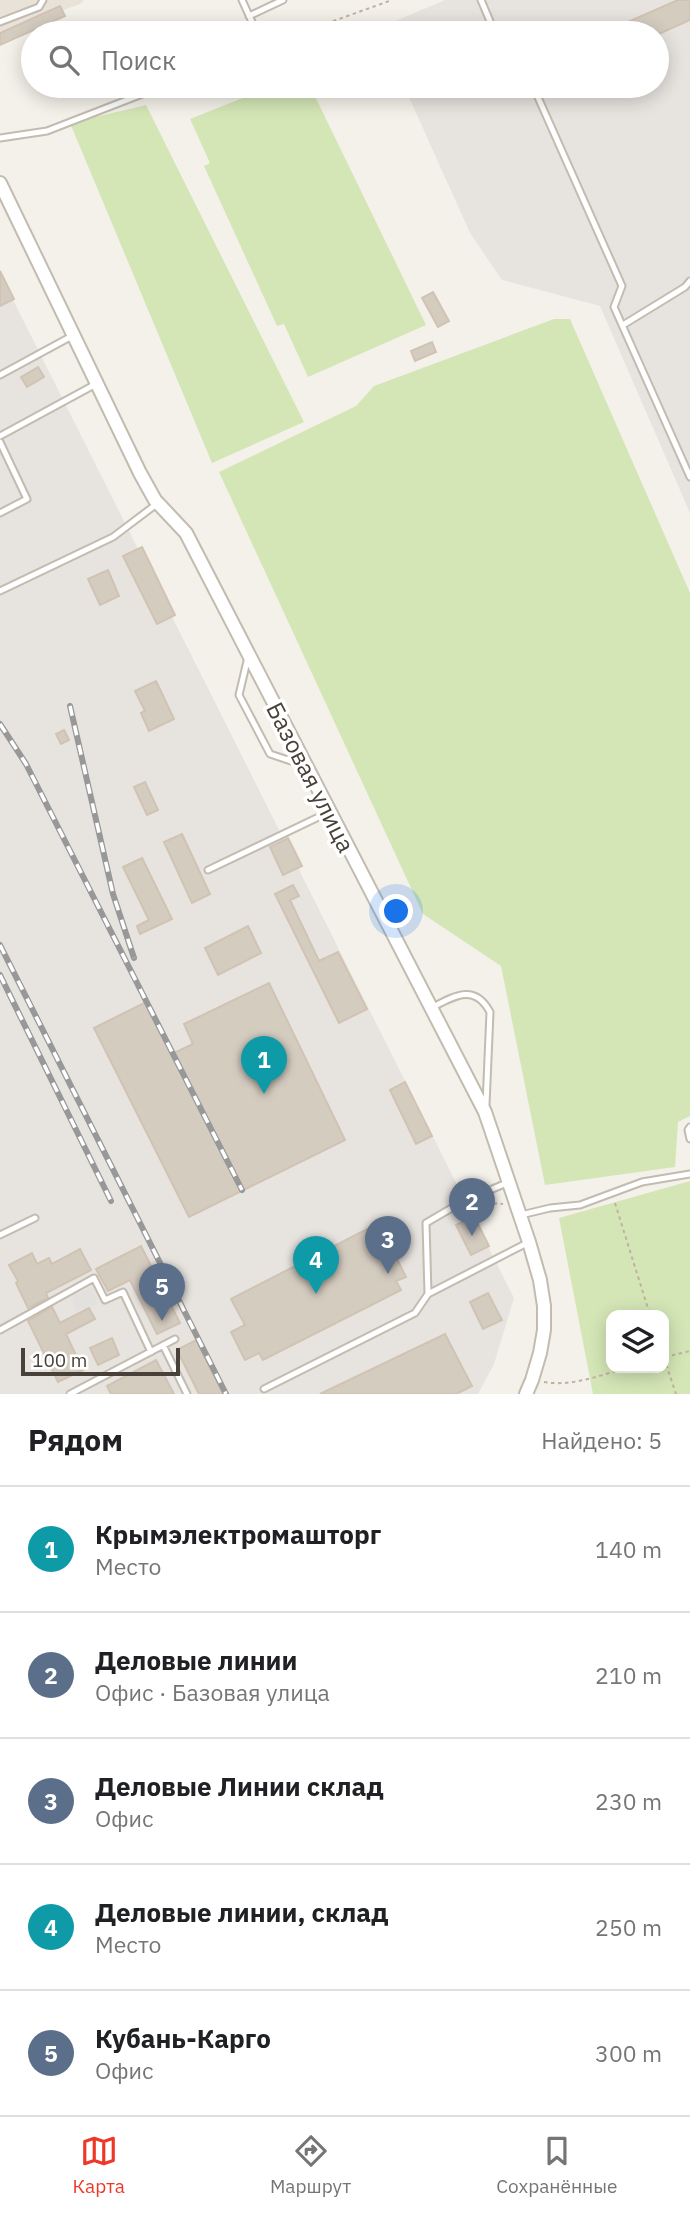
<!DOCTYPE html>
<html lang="ru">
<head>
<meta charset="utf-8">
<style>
	:root { --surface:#fff; --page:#f6f6f6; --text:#202124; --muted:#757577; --line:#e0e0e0; --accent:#ed3828 }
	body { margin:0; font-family:"IBM Plex Sans",sans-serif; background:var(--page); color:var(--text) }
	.controls { position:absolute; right:21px; bottom:21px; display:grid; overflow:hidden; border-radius:14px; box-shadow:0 4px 18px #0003 }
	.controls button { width:63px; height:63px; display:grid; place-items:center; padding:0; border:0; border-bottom:2px solid var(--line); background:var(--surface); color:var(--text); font:35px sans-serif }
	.scale { position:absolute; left:21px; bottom:18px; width:159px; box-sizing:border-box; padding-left:7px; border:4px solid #484139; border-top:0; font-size:19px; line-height:24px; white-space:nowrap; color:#484139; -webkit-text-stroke:5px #fff; paint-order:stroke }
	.you { position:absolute; left:397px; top:912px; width:24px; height:24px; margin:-18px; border:5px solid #fff; border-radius:50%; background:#1a73e8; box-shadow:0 0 0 10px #1a73e833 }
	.badge { display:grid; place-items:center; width:46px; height:46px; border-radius:50%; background:var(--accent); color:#fff; font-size:23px; font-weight:700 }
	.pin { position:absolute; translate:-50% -58px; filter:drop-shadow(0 2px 4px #0008) }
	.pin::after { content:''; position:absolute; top:37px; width:24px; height:21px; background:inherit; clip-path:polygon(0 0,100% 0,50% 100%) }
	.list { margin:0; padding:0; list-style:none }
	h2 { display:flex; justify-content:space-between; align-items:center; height:91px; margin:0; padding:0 28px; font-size:30px }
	h2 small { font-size:23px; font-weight:400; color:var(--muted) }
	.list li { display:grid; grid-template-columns:46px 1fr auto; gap:21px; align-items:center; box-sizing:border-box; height:126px; padding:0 28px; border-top:2px solid var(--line) }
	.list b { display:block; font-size:26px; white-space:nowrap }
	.list p { margin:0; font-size:23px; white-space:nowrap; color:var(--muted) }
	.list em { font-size:23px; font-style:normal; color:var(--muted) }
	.icon { flex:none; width:38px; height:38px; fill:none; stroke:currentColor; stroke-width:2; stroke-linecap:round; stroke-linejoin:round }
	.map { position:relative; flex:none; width:690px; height:1394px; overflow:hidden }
	.search { position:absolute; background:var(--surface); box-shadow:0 4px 18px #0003; left:21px; right:21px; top:21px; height:77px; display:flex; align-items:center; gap:18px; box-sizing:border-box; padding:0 24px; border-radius:38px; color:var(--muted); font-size:26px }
	.sheet { height:721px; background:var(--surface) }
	nav { display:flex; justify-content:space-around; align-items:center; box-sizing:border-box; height:98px; border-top:2px solid var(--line); background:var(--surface); font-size:19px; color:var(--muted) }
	nav a { display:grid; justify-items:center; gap:4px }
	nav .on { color:var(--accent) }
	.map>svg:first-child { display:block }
	.residential { fill:#e8e2d9 }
	.industrial { fill:#e7e3df }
	.green { fill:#d4e6b6; fill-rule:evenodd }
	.parking { fill:#e3e1de }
	.building { fill:#d5ccc0; stroke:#d0c3b4; stroke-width:2 }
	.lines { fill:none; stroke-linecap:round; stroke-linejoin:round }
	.service-casing { stroke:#c2bbb0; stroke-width:9 }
	.tertiary-casing { stroke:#c2bbb0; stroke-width:16 }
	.path { stroke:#c0b29f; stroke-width:2; stroke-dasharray:3.5 3.5; stroke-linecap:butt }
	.service { stroke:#fff; stroke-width:5 }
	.tertiary { stroke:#fff; stroke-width:12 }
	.rail-casing { stroke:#989898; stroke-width:6 }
	.rail { stroke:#fff; stroke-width:3.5; stroke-dasharray:10; stroke-linecap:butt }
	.labels { text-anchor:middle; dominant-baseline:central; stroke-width:7; stroke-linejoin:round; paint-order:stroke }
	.street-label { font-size:24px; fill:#484139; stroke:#fff }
</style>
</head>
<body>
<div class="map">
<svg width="690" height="1394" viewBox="0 0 690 1394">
	<rect width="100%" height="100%" fill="#f4f1ea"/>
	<path class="residential" d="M0,0H84L80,4L0,32Z"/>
	<path class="industrial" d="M445,0H690V513L600,306L502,280L470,233L404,86H657V33H381L379,28Z
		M0,274L514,1298L494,1364L478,1394H0Z"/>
	<path class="green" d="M273,86H310L426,325L308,377L284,324L277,326L204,166L210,163L190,119Z
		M146,105L304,422L212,463L70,123Z
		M554,319H570L690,593V1116L678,1122L675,1167L545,1185L501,966L423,914L219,472L356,406L374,386Z
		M690,1181V1394H593L559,1218ZM611,1315H664V1368H611Z"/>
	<path class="parking" d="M92,1288L97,1304L76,1311L71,1295Z"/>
	<path class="building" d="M678,0H690V20L661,33H603Z
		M60,6L65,16L0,45V33Z
		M0,271L14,299L0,306Z
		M433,292L449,321L438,327L422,298Z
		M432,342L436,352L415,361L411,351Z
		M38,367L44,377L27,387L21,377Z
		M142,547L175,615L157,624L123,556Z
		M108,570L119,596L100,605L88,579Z
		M156,681L174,719L149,731L141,713L145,711L135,691Z
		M64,730L69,740L61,744L56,734Z
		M145,782L158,810L147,815L134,787Z
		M182,834L210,894L192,903L164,842Z
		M288,838L302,866L283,875L270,847Z
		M142,858L172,919L140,934L137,926L149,920L123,867Z
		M293,885L299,896L290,900L319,961L338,952L367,1009L339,1023L275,894Z
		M248,926L261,953L218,975L205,948Z
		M269,983L345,1140L189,1217L94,1028L146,1002L172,1054L193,1044L184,1024Z
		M405,1082L432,1136L416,1144L390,1090Z
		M474,1216L489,1246L471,1255L456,1225Z
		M369,1228L383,1255L393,1251L406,1277L396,1281L401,1290L263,1360L259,1353L245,1360L231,1332L245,1325L231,1299Z
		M141,1246L180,1323L157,1334L130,1280L108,1291L96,1269Z
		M80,1249L91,1270L46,1293L48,1298L28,1308L16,1283L18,1281L9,1265L32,1253L37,1264L49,1258L52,1264Z
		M488,1293L502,1320L483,1329L470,1302Z
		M52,1307L60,1323L89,1308L95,1319L66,1334L83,1370L58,1382L28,1321Z
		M445,1334L472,1386L456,1394H320Z
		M112,1338L119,1355L98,1365L90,1348Z
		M196,1340L223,1394H199L177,1350Z
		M156,1360L174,1394H111L107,1386Z"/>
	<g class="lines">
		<g class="service-casing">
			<path id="service" d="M242,0L257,33
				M481,0L495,33
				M249,16L283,0
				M0,22L39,7L43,0
				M533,86L622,286L614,307L690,477
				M0,138L47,131L163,86
				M623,325L685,287L690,281
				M0,375L72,336
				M0,436L96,384
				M0,442L27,499L0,513
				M0,591L113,537L158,503
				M248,657L239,695L270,754L303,765
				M208,870L329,812
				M433,1007C456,995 475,984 490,1012L486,1105
				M690,1127L688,1130L690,1139
				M521,1215L550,1208L580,1205L642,1182L690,1174
				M0,1235L35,1218
				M428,1294L529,1242
				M0,1330L94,1278L105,1300L123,1292L151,1352
				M163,1345L187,1394
				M264,1389L415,1313L428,1294L426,1223L462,1202L509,1182
				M70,1394L175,1339"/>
		</g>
		<g class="tertiary-casing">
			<path id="tertiary" d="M0,183L140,473L155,500L186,533L485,1112L529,1242L540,1280L544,1306V1330L540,1353L532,1380L526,1394"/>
		</g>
		<path class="path" d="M300,33L392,0
			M615,1203L650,1315
			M466,1220L462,1212C476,1205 488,1202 503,1204
			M665,1357L690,1351
			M664,1358L676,1394
			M544,1382C572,1387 600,1375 627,1368"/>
		<use href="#service" class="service"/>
		<use href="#tertiary" class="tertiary"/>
		<g class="rail-casing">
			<path id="rail" d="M70,706L113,894L134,958
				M0,724L26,764L242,1190
				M0,945L226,1394
				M0,975L111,1201"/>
		</g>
		<use href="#rail" class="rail"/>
	</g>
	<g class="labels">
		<g class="street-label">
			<text transform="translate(311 777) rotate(63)">Базовая улица</text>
		</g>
	</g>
</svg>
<div class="controls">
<button><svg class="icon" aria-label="layers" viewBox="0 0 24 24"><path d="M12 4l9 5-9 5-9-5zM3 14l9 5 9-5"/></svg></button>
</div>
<div class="scale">100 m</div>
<div class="you"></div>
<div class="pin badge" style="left:264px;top:1094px;background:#0f9aa8">1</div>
<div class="pin badge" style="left:472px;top:1236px;background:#5c6f8a">2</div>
<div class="pin badge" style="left:388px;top:1274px;background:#5c6f8a">3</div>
<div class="pin badge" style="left:316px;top:1294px;background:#0f9aa8">4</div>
<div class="pin badge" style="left:162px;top:1321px;background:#5c6f8a">5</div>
<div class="search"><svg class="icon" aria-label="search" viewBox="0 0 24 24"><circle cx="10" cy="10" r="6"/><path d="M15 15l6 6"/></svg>Поиск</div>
</div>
<section class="sheet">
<h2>Рядом<small>Найдено: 5</small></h2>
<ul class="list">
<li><span class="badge" style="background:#0f9aa8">1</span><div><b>Крымэлектромашторг</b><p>Место</p></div><em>140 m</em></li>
<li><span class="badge" style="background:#5c6f8a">2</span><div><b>Деловые линии</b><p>Офис · Базовая улица</p></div><em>210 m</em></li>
<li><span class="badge" style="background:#5c6f8a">3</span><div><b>Деловые Линии склад</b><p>Офис</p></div><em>230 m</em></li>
<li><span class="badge" style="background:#0f9aa8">4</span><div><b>Деловые линии, склад</b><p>Место</p></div><em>250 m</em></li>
<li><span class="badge" style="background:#5c6f8a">5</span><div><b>Кубань-Карго</b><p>Офис</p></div><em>300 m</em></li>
</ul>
</section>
<nav>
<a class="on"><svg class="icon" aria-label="map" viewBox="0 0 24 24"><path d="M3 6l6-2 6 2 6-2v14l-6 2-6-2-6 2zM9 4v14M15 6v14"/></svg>Карта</a>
<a><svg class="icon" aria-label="directions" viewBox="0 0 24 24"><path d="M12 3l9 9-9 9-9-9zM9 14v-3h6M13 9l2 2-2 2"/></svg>Маршрут</a>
<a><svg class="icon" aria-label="saved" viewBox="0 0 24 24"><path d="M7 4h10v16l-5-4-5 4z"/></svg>Сохранённые</a>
</nav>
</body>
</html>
